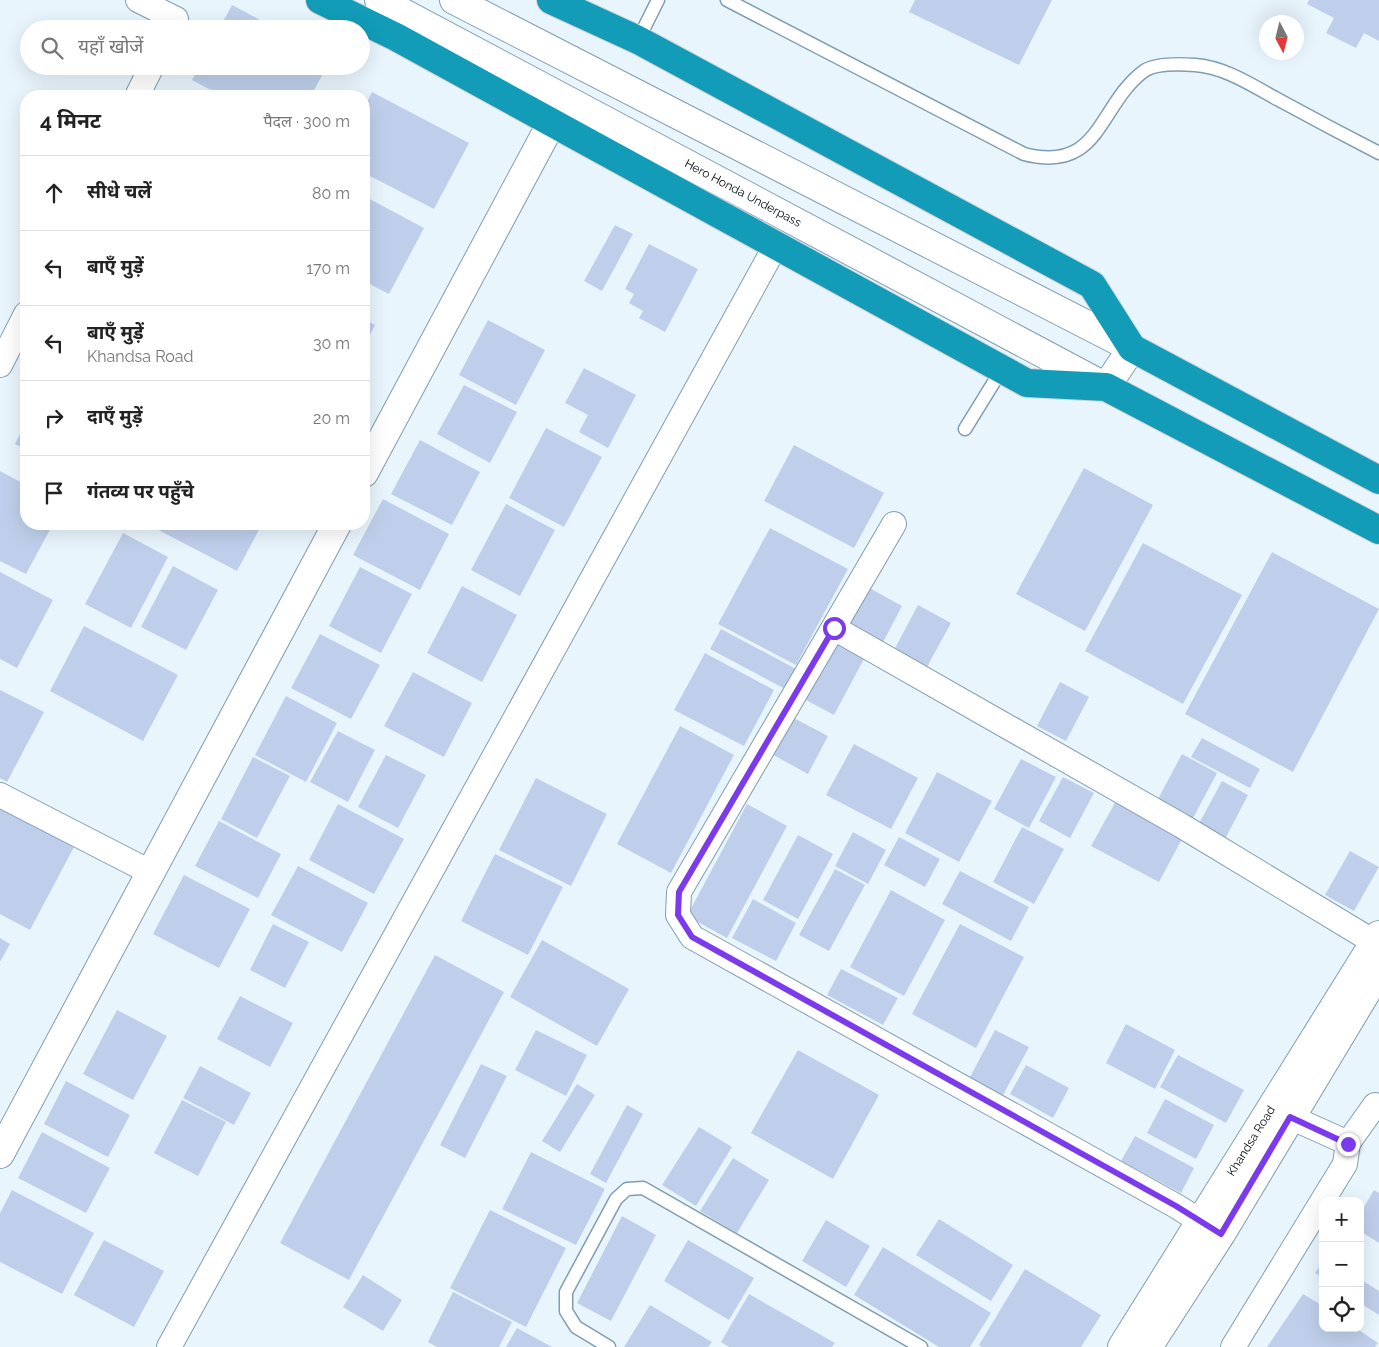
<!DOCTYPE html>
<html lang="hi">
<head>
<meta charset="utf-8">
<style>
	:root { --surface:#fff; --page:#f6f6f6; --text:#222; --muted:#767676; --line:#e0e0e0 }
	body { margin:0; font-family:Raleway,"Noto Sans Devanagari",sans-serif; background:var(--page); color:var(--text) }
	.controls { position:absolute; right:15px; bottom:15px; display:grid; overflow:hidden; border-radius:10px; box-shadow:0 5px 20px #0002 }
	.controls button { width:45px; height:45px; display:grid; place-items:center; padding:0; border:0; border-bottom:1px solid var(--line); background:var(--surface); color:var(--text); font:25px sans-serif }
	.compass { position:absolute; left:1259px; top:15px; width:45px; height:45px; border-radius:50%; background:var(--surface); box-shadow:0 5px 20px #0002; rotate:173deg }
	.stop { position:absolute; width:15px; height:15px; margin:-11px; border:4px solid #7c3aed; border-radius:50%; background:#fff }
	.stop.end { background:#7c3aed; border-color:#fff; box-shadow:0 1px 5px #0008 }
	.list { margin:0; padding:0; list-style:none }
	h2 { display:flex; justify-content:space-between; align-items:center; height:65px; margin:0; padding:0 20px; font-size:21px }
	h2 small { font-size:16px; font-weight:400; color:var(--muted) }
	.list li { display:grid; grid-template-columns:32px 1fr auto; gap:15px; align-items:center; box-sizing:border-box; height:75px; padding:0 20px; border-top:1px solid var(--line) }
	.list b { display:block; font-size:19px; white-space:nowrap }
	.list p { margin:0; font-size:16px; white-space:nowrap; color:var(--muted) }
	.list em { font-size:16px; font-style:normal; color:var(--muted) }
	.icon { flex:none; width:28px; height:28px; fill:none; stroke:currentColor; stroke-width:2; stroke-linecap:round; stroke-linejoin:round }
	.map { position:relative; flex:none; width:1379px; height:1347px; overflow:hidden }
	.search { position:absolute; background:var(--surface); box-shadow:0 5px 20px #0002; left:20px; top:20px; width:350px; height:55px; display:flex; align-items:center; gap:12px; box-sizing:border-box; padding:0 18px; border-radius:28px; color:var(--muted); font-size:19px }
	.panel { position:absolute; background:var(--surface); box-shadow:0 5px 20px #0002; left:20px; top:90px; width:350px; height:440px; border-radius:20px }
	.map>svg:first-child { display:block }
	.building { fill:#bfcfeb }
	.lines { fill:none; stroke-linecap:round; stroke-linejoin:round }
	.lane-casing { stroke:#819db1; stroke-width:15 }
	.street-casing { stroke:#819db1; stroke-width:26 }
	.secondary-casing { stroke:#819db1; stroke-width:30 }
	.highway-casing { stroke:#d2d3d5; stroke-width:30 }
	.lane { stroke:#fff; stroke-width:12 }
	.street { stroke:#fff; stroke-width:24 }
	.secondary { stroke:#fff; stroke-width:28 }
	.highway { stroke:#129cb7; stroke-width:28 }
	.route { stroke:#7c3aed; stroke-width:6 }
	.labels { text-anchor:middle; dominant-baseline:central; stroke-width:4; stroke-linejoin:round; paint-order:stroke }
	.street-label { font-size:12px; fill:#040d14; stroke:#fff }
</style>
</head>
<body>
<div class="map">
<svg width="1379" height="1347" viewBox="0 0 1379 1347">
	<rect width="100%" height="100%" fill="#e9f5fd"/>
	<path class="building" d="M915,0H1052L1019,65L909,12Z
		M1309,0H1379V41L1364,33L1356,48L1326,33L1334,18L1307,4Z
		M232,5L277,29H219Z
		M199,66H327L311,96H222L192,80Z
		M372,92L469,143L434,209L364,173V108Z
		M364,196L424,228L389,294L364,281Z
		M615,225L633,234L602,291L584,281Z
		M649,244L698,269L665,332L639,318L643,311L629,303L634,294L625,289Z
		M364,319L375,325L364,346Z
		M488,320L545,350L516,405L459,375Z
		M584,368L636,395L608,448L579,432L588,415L565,403Z
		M464,385L517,412L490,463L437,434Z
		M26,422V450L15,444Z
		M546,428L602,457L564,527L509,498Z
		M420,440L480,472L452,525L391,494Z
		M794,445L884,493L854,548L764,501Z
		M1084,468L1153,505L1085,631L1016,594Z
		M0,471L26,485V524H53L26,574L0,561Z
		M383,499L449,534L420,590L353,555Z
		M506,504L555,530L520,596L471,570Z
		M147,524H262L237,571Z
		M770,528L848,569L796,665L718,624Z
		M123,533L168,557L131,628L85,604Z
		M1143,543L1242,595L1183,704L1085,651Z
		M1272,552L1379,609L1293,772L1185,714Z
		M173,566L218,590L186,650L141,627Z
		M360,567L412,594L381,653L329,626Z
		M0,572L53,600L17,668L0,659Z
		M864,585L902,606L879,650L841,630Z
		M462,586L517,615L482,682L427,653Z
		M918,605L951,623L927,667L894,650Z
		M84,626L178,675L143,741L50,691Z
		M721,629L796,669L785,689L710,649Z
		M320,634L380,665L351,719L291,688Z
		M834,643L864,659L834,715L804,699Z
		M705,653L774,690L744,746L674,710Z
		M413,672L472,703L444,757L384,726Z
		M1060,682L1089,697L1066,741L1037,726Z
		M0,690L44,712L7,782L0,778Z
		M286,696L337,723L306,782L255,755Z
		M788,715L828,736L808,774L768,752Z
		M680,726L734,755L671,873L617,844Z
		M338,731L375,750L348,802L310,782Z
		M1202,738L1260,769L1250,788L1191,757Z
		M854,744L918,778L891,829L826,795Z
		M1182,754L1217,773L1192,820L1157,801Z
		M386,755L426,775L398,828L358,807Z
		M253,757L290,776L257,838L221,819Z
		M1021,759L1056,777L1029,828L994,809Z
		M937,772L992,801L959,862L905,833Z
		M1063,777L1094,793L1070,838L1039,821Z
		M536,778L607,814L571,886L499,850Z
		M1222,781L1248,795L1223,843L1196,829Z
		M1116,801L1183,837L1159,882L1091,846Z
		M338,804L404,839L374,894L309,860Z
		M747,804L787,826L727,938L687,916Z
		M0,808L74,847L30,930L0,914Z
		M219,821L281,854L258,898L195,866Z
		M1022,827L1064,849L1034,904L993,882Z
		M853,832L886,850L868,884L835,866Z
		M798,835L833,854L798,919L763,900Z
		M899,837L940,859L925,887L884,865Z
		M1350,851L1379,867L1354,911L1325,895Z
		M495,854L563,887L528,955L461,921Z
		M298,866L368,903L342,952L271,915Z
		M835,869L865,885L829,951L799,935Z
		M960,871L1029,907L1011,941L942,904Z
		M184,875L250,909L219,968L153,934Z
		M891,890L945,920L904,996L850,967Z
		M753,899L796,923L776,961L732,938Z
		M273,924L309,942L285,988L250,970Z
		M960,924L1024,957L976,1048L912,1014Z
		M0,938L10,944L0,962Z
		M542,940L629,989L597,1046L510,997Z
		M435,955L504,992L349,1280L280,1243Z
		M841,969L898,998L883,1025L827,995Z
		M240,996L293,1023L270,1067L217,1039Z
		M117,1010L167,1036L133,1100L83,1074Z
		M1126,1024L1175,1050L1155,1089L1106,1063Z
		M536,1030L587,1055L566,1096L515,1070Z
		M995,1030L1029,1047L1003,1095L970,1077Z
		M798,1050L879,1095L833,1179L751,1133Z
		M1178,1055L1244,1090L1226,1123L1160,1087Z
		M481,1064L507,1076L465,1158L440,1145Z
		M1026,1065L1069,1088L1053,1118L1010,1094Z
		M200,1066L251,1093L234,1125L183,1098Z
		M66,1081L130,1115L108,1157L44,1124Z
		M577,1084L595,1095L560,1152L542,1141Z
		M1165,1099L1214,1125L1196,1159L1147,1133Z
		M182,1100L226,1122L198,1176L154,1153Z
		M627,1105L643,1114L606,1183L590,1174Z
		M699,1127L732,1147L696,1206L662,1185Z
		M42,1132L110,1168L86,1213L18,1178Z
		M1135,1136L1194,1168L1181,1193L1121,1161Z
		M531,1152L605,1189L576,1245L502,1209Z
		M733,1158L769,1180L737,1233L700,1211Z
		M12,1190L94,1233L62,1294L0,1262V1213Z
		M1374,1190L1379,1193V1243L1360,1231V1214Z
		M490,1210L566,1248L526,1327L450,1288Z
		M622,1216L656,1235L611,1321L577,1303Z
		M939,1219L1013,1265L991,1301L916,1255Z
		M826,1220L870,1246L846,1287L802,1261Z
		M104,1240L164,1271L134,1327L74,1295Z
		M688,1240L754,1278L729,1320L664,1281Z
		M883,1247L991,1313L970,1347H939L854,1295Z
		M1323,1262V1278L1315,1273Z
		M1025,1269L1101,1315L1081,1347H982L979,1345Z
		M363,1275L402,1300L383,1331L343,1307Z
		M1360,1279L1379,1291V1315L1360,1303Z
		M453,1292L512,1322L499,1347H437L428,1342Z
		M749,1294L835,1343L832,1347H729L721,1342Z
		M1303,1294L1323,1306V1328H1356L1378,1343L1375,1347H1267Z
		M650,1305L712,1342L708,1347H624Z
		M517,1328L552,1347H506Z"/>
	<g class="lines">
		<g class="lane-casing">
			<path id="lane" d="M727,0L1024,154C1101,174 1098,105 1144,71C1156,63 1181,64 1195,65C1225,67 1253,86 1279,100C1312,118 1346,136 1379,153
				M638,40L658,0
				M965,429L1002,369
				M609,1347L576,1327L566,1311V1292L616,1199L627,1189L643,1188L921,1347"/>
		</g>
		<g class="street-casing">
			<path id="street" d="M138,0L176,19
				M137,96L152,66
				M0,365L26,314
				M894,524L679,892L678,915L692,937L1176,1206L1216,1231
				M834,628L1182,826L1379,945
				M0,795L150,872
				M1348,1143L1375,1105
				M169,1347L776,245
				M1233,1347L1345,1164L1348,1143L1290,1117"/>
		</g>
		<g class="secondary-casing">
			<path id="secondary" d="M379,0L1106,387L1132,348L454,0
				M364,473L552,122
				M0,1154L337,524
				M1122,1347L1379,935
				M1148,1347L1221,1234L1379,971"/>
		</g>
		<g class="highway-casing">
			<path id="highway" d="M320,0L396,37L1027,383L1106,387L1379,530
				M551,0L638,40L1092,285L1132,348L1379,480"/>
		</g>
		<use href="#lane" class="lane"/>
		<use href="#street" class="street"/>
		<use href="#secondary" class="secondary"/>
		<use href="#highway" class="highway"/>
	</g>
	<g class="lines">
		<path class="route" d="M834,628L679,892L678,915L692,937L1176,1206L1221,1234L1290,1117L1348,1144"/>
	</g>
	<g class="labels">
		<g class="street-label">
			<text transform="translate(743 193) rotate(28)">Hero Honda Underpass</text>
			<text transform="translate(1251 1141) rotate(-58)">Khandsa Road</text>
		</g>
	</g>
</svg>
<div class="controls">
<button>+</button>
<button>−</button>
<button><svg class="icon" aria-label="locate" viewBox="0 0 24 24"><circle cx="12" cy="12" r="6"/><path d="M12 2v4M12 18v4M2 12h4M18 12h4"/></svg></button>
</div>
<svg class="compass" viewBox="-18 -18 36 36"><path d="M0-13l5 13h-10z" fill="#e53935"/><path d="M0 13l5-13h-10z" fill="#767676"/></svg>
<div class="stop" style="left:834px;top:628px"></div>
<div class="stop end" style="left:1348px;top:1144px"></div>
<div class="search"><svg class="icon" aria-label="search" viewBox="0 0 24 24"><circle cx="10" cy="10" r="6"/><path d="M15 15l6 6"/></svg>यहाँ खोजें</div>
<section class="panel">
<h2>4 मिनट<small>पैदल · 300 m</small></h2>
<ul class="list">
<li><svg class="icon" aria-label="ahead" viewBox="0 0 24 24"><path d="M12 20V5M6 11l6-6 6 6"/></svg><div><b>सीधे चलें</b></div><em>80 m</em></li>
<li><svg class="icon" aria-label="left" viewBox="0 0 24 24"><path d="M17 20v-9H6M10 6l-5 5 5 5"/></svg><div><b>बाएँ मुड़ें</b></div><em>170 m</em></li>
<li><svg class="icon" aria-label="left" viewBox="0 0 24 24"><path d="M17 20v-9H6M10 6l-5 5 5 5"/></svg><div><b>बाएँ मुड़ें</b><p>Khandsa Road</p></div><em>30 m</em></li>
<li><svg class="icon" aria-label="right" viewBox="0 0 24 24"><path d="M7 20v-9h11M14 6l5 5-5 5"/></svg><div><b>दाएँ मुड़ें</b></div><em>20 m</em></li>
<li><svg class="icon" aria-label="arrive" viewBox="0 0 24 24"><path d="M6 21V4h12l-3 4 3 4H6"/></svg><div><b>गंतव्य पर पहुँचे</b></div></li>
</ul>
</section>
</div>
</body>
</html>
